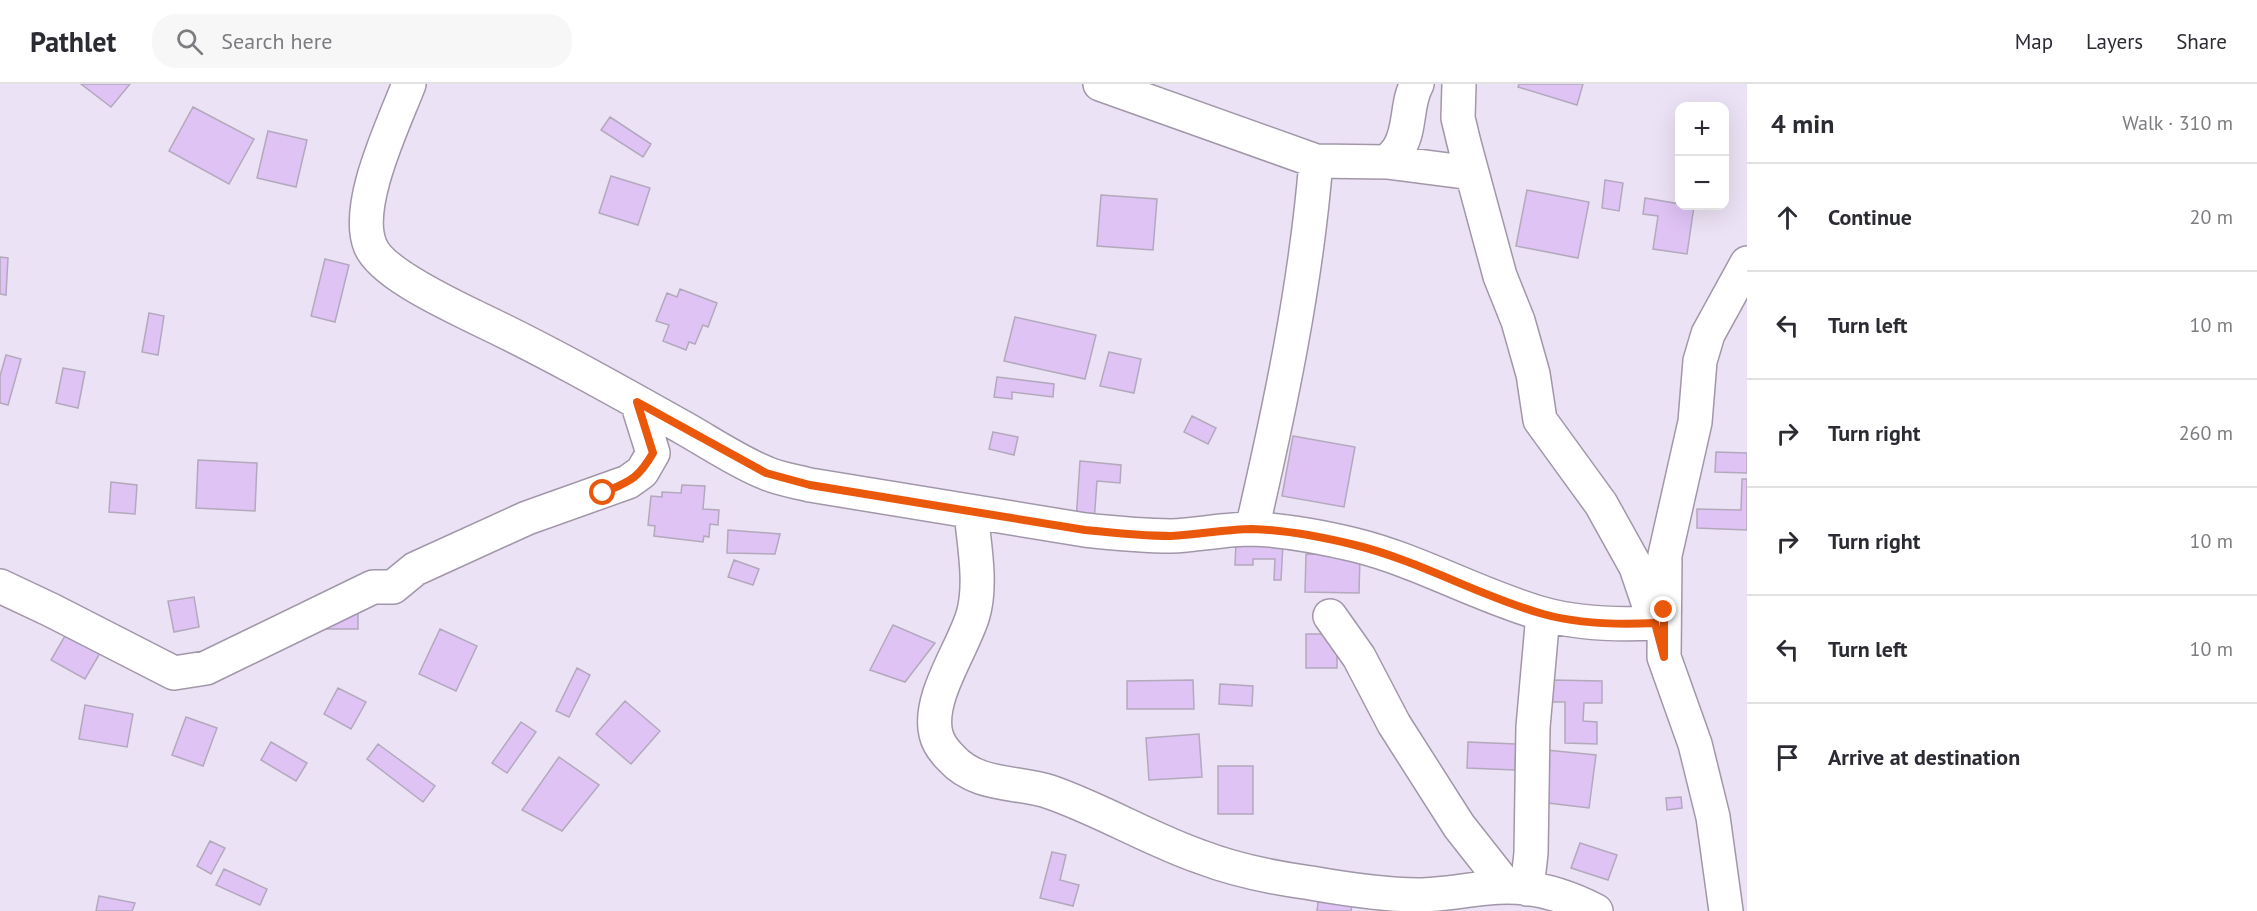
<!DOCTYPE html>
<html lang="en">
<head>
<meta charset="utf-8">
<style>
	:root { --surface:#fff; --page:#f7f7f7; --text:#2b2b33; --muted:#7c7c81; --line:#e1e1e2 }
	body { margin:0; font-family:"PT Sans",sans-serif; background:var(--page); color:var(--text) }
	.controls { position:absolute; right:18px; top:18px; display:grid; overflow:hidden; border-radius:12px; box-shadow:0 6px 24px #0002 }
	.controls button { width:54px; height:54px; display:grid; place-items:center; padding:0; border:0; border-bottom:2px solid var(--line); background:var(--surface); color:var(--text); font:30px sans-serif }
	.stop { position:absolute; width:18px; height:18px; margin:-14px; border:4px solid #ea580c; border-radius:50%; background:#fff }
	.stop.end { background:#ea580c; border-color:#fff; box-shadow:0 2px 6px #0008 }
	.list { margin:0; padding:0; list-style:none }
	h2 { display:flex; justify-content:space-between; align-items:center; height:78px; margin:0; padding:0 24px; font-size:26px }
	h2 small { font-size:20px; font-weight:400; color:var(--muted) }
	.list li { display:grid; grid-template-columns:39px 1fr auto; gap:18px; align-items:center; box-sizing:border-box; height:108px; padding:0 24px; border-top:2px solid var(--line) }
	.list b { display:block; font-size:22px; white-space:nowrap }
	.list em { font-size:20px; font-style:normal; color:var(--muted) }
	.icon { flex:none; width:33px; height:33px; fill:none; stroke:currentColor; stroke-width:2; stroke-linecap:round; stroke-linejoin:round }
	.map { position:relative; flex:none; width:1747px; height:827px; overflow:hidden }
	header { display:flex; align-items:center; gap:36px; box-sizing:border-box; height:84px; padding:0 30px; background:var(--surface); border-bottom:2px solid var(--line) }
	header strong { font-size:28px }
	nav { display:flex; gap:33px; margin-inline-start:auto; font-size:21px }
	.search { width:420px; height:54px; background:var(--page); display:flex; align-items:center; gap:15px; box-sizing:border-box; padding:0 21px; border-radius:24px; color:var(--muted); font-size:22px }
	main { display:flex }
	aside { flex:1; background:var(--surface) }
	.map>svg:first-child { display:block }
	.building { fill:#dec3f4; stroke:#b3a9bc; stroke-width:1.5 }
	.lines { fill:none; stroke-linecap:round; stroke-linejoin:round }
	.minor-casing { stroke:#a197a9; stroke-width:36 }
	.minor { stroke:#fff; stroke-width:33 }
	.route { stroke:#ea580c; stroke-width:8 }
</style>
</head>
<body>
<header>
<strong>Pathlet</strong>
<div class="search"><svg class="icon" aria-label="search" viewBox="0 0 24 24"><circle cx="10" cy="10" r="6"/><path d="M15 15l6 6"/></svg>Search here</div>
<nav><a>Map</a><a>Layers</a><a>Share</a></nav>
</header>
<main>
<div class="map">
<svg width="1747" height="827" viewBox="0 0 1747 827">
	<rect width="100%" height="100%" fill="#ece2f5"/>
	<path class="building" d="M81,0H130L111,23Z
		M1519,0H1583L1577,21L1518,3Z
		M193,23L254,55L229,100L169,67Z
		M610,33L651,60L643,73L601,46Z
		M268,47L307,56L296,103L257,94Z
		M611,92L650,104L638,141L599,129Z
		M1605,96L1623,99L1619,127L1602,124Z
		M1527,106L1589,118L1578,174L1516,162Z
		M1101,111L1157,115L1153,166L1097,162Z
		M1645,114L1680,120V122H1694L1687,170L1653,165L1658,132L1643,130Z
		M0,173L8,174L6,211L0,210Z
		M325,175L349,181L335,238L311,232Z
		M680,205L717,219L708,243L703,241L695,260L689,258L686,266L663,257L669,241L656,237L667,209L677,213Z
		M149,229L164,232L158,271L142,268Z
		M1015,233L1096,251L1085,295L1004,277Z
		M1109,268L1141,275L1134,309L1100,302Z
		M6,271L21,275L8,321L0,319V292Z
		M63,284L85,288L78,324L56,319Z
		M997,293L1054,300L1053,313L1012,308V315L994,313Z
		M1192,332L1216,344L1208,360L1184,348Z
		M993,348L1018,353L1014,371L989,365Z
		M1293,352L1355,363L1344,423L1282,412Z
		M1716,368L1747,369V389L1715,388Z
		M198,376L257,379L255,427L196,424Z
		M1080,377L1121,381L1120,399L1097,397L1094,438L1076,437Z
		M1742,395H1747V446L1697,444V425L1741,426Z
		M111,398L137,401L135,430L109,428Z
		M682,401L705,402L703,425L719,426L718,441L710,440L709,453L704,452L703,458L654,452L655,442L648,441L651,412L662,413V408L681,409Z
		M728,446L780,450L775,470L727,469Z
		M1236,459L1283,460L1281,496H1274L1275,475H1253V481H1235Z
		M1306,470L1360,471L1359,509L1305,508Z
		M734,476L759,485L753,501L728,493Z
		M194,513L199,543L174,548L168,517Z
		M358,528V545H321Z
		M893,541L935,559L905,598L870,586Z
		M69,545L103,564L85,595L51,576Z
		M440,545L477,562L456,607L419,590Z
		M1306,550H1337V584H1306Z
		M577,584L590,591L569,633L556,627Z
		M1193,596L1194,625H1127V597Z
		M1552,596L1602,597V619H1584L1583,637L1597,638V660L1565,659V618H1552Z
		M1220,600L1253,602L1252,622L1219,620Z
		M338,604L366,618L351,645L324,630Z
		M625,617L660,647L631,680L596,650Z
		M85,621L133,630L127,663L79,655Z
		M186,633L217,644L203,682L172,671Z
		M521,638L536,648L507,689L492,679Z
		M1199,650L1202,693L1149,696L1146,654Z
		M271,658L307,679L296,697L261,676Z
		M1468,658L1516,660L1515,686L1467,684Z
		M378,660L435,702L423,718L367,675Z
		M1546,666L1596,671L1589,724L1540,718Z
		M559,673L599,701L562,747L522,726Z
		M1218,682H1253V730H1218Z
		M1681,713L1682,724L1667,726L1666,714Z
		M210,757L225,764L211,790L197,782Z
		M1580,759L1617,771L1608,796L1571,784Z
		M1052,768L1066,771L1060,796L1079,801L1073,822L1040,814Z
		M224,785L267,805L260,821L216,801Z
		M99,812L135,819L132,827H96Z
		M1318,818L1352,821L1351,827H1317Z"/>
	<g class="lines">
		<g class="minor-casing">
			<path id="minor" d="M409,0C394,39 354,121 370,161C380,189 451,221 477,234C547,267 614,305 682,343C709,358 738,378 766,389C779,395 795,397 810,401L1085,446C1113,449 1142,452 1171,452C1198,451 1225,445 1252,445C1286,446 1322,453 1355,461C1420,477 1479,512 1543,530C1579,540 1617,541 1655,539
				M1100,0L1316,77L1387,78L1472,89
				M1459,0L1458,34L1464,59L1500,192L1518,237L1533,290L1540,336L1601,420L1636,483L1656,542
				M1387,78C1391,74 1396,69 1399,64C1411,45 1406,19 1417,0
				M971,428C974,460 982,500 973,531C963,565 927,614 936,650C938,659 944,667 951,674C977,703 1016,697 1050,708C1102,726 1149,755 1201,773C1235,786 1274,794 1311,799C1345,805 1382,811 1418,811C1447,811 1477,803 1507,803C1538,803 1569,813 1596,827
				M1252,445C1280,324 1306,201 1316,77
				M0,502L51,526L174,589L206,584L373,503H393L415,485L527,434L628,398L642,388L653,369L637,318
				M1330,532L1359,573L1394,640L1459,742L1507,803
				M1527,805L1531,769L1533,643L1543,530
				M1726,827L1713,733L1695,660L1664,573L1665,471L1695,338L1700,277L1708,250L1747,179"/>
		</g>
		<use href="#minor" class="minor"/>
	</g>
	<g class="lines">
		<path class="route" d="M603,409C630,397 638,395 653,369L637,318L766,389L810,401L1085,446C1114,449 1142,452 1171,452C1198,451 1225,445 1252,445C1286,446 1322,453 1355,461C1420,477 1479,512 1543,530C1579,540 1617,541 1655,539L1664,573V526"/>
	</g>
</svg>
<div class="controls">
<button>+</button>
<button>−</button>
</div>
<div class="stop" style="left:603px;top:409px"></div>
<div class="stop end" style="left:1664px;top:526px"></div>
</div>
<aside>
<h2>4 min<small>Walk · 310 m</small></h2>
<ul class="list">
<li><svg class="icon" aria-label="ahead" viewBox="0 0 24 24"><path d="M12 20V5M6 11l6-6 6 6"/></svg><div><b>Continue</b></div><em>20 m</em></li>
<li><svg class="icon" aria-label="left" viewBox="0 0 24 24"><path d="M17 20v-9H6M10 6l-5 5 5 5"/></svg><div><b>Turn left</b></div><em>10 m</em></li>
<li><svg class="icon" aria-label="right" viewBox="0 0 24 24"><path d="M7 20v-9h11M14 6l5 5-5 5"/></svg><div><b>Turn right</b></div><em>260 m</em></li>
<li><svg class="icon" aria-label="right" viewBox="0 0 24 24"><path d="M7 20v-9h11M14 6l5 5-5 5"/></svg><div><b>Turn right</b></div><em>10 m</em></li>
<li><svg class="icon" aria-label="left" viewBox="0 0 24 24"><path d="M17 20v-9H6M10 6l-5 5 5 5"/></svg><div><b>Turn left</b></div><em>10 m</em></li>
<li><svg class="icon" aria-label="arrive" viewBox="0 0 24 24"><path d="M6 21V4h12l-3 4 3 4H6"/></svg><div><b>Arrive at destination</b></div></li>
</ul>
</aside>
</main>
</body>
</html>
